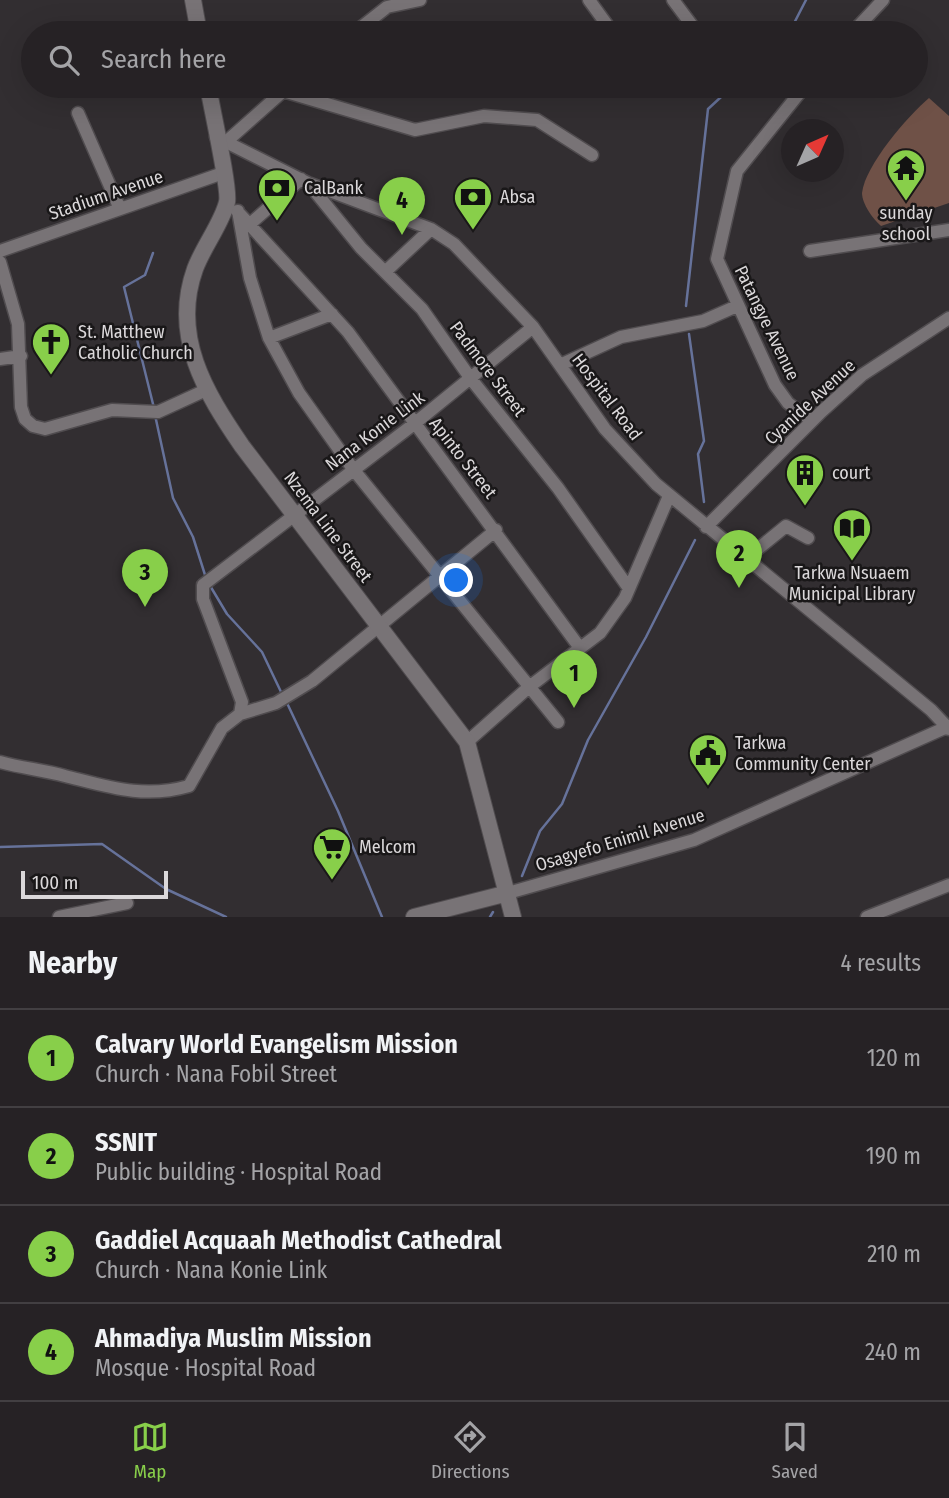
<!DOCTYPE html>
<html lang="en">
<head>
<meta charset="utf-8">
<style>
	:root { --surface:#262225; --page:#322f32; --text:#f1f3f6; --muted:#a4a4a7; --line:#423f42; --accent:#88cf4a }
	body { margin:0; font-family:"Fira Sans Condensed",sans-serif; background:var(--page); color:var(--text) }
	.compass { position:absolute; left:781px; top:119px; width:63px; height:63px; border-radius:50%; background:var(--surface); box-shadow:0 7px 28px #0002; rotate:45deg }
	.scale { position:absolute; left:21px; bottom:18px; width:147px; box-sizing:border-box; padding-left:7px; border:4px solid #dbd8da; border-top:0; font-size:19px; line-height:24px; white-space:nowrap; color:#dbd8da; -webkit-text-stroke:5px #191718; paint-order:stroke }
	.you { position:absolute; left:457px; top:581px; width:24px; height:24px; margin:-18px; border:5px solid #fff; border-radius:50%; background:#1a73e8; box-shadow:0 0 0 10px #1a73e833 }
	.badge { display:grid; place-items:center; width:46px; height:46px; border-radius:50%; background:var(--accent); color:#111; font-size:23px; font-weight:700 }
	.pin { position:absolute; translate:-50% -58px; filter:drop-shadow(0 2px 4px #0008) }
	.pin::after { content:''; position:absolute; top:37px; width:24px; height:21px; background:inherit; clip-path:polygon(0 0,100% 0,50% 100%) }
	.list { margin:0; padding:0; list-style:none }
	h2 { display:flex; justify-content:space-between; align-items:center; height:91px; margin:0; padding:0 28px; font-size:30px }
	h2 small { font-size:23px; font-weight:400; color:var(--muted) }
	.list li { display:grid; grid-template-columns:46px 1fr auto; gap:21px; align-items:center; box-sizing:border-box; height:98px; padding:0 28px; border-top:2px solid var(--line) }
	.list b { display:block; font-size:26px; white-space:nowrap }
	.list p { margin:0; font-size:23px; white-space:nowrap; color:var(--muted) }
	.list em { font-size:23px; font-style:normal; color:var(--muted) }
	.icon { flex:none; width:38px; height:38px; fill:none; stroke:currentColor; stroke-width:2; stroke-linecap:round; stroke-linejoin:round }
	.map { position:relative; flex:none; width:949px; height:917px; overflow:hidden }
	.search { position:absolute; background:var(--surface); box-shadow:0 7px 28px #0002; left:21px; right:21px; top:21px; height:77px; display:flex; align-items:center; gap:18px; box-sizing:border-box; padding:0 24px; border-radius:38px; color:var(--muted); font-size:26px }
	.sheet { height:483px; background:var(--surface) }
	nav { display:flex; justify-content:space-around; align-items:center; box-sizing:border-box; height:98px; border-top:2px solid var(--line); background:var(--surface); font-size:19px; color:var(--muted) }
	nav a { display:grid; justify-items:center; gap:4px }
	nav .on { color:var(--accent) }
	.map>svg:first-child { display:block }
	.green { fill:#6f5147 }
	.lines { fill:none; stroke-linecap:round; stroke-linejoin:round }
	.stream { stroke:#66729a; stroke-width:2.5 }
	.street-casing { stroke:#504c4f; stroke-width:15 }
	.secondary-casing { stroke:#504c4f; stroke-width:18 }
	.street { stroke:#787376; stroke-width:12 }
	.secondary { stroke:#787376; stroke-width:16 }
	.labels { text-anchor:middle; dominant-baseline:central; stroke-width:5; stroke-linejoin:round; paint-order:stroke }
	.poi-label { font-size:18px; fill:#dbd8da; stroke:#191718; text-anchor:start }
	.street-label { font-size:18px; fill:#dbd8da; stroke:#191718 }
</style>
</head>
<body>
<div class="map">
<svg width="949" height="917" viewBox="0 0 949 917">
	<rect width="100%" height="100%" fill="#322e31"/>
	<path class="green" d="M929,98L949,116V203L881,226C873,219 862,204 862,193C865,165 908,116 929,98Z"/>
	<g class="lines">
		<path class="stream" d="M789,33L806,0
			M153,253L145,275L124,287L154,408
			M686,306L708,109L733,86
			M689,334L704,441L698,454L704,502
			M155,415L173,498L193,537L206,578
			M209,584L227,614L262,652L282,694
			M287,703L338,811L382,917
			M0,847L102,844L166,889L226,917
			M522,876L540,831L562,804L588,740L646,637L695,540
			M490,917L493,912"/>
		<g class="street-casing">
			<path id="street" d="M589,0L613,33
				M673,0L691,24
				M354,33L387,7L420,0
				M852,33L883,0
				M805,86L737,171L717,259L775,385L788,403L812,421
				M283,91L415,130L484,116L537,120L592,155
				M78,113L120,209
				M216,137L308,183L431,229L454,244L533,327L605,429L656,484L931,710L949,729
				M227,141L289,86
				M309,184L361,248L422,309L471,379L558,488L628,587
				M237,211L348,332L580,648
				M238,211L250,278L269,338L299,393L353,469L558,722
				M250,224L301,179
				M0,251L223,173
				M810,251L949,230
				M0,262L18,324L21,407L25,419L33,426L45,429L112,410L158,412L206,390
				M385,272L431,229
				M269,338L332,314
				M0,359L21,356
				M560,365L621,337L703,321L737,306
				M706,527L821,412L862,375L949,318
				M748,557L786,526L808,538
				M240,714L276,703L312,681L496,530
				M467,742L529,687L600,633L625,598L669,496
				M0,762C21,768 44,770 65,776C109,787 144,799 189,786L222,728L240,714L242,702L203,599V585L414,424L533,327
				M508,893L694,840L947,727
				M59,917L127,903
				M867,917L949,885"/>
		</g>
		<g class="secondary-casing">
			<path id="secondary" d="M193,0L199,33
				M208,86C211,105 230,189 227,202C222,223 203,247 195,269C171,336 205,392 242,446L467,742L513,917
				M414,917L508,893"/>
		</g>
		<use href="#street" class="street"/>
		<use href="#secondary" class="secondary"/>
	</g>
	<defs>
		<g id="temple-pin" transform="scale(2.0125)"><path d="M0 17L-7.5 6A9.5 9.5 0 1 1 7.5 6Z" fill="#88cf4a" stroke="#191718"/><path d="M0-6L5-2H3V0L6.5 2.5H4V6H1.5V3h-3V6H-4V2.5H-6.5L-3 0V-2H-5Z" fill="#111"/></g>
		<g id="bank-pin" transform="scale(2.0125)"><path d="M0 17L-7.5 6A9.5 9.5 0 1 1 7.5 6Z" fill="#88cf4a" stroke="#191718"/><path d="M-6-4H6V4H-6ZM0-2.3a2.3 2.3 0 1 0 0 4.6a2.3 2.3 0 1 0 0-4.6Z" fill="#111"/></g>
		<g id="church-pin" transform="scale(2.0125)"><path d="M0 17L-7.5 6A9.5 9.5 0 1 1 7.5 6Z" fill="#88cf4a" stroke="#191718"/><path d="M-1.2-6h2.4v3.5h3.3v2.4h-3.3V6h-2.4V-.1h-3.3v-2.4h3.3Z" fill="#111"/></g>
		<g id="building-pin" transform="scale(2.0125)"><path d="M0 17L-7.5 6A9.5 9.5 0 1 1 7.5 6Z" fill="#88cf4a" stroke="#191718"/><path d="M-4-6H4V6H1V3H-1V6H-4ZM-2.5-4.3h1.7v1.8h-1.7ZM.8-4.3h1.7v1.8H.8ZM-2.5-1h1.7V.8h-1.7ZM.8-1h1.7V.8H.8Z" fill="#111"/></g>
		<g id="library-pin" transform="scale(2.0125)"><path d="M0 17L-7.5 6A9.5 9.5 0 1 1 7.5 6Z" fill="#88cf4a" stroke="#191718"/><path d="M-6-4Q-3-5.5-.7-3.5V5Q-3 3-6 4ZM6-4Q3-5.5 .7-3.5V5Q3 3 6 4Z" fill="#111"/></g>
		<g id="civic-pin" transform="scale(2.0125)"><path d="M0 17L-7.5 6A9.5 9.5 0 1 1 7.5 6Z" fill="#88cf4a" stroke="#191718"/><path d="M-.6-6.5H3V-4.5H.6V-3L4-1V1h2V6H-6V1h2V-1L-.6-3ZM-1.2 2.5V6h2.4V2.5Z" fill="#111"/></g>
		<g id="supermarket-pin" transform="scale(2.0125)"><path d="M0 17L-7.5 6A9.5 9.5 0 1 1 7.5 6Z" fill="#88cf4a" stroke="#191718"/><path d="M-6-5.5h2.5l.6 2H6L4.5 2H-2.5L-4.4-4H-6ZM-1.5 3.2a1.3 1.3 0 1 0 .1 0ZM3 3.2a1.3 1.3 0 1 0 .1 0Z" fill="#111"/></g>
	</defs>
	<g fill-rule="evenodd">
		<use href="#temple-pin" x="906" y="168"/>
		<use href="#bank-pin" x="277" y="188"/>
		<use href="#bank-pin" x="473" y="197"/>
		<use href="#church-pin" x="51" y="342"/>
		<use href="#building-pin" x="805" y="473"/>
		<use href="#library-pin" x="852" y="528"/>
		<use href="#civic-pin" x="708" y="753"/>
		<use href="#supermarket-pin" x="332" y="847"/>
	</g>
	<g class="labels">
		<g class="poi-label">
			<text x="304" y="188">CalBank</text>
			<text x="500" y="197">Absa</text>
			<text x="906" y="213" text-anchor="middle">sunday<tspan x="906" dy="21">school</tspan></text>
			<text x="78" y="332">St. Matthew<tspan x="78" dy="21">Catholic Church</tspan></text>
			<text x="832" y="473">court</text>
			<text x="852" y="573" text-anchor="middle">Tarkwa Nsuaem<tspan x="852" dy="21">Municipal Library</tspan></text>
			<text x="735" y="743">Tarkwa<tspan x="735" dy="21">Community Center</tspan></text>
			<text x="359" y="847">Melcom</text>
		</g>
		<g class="street-label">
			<text transform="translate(106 195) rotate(-19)">Stadium Avenue</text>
			<text transform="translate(767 323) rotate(64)">Patangye Avenue</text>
			<text transform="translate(488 369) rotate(53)">Padmore Street</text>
			<text transform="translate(607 397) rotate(53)">Hospital Road</text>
			<text transform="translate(810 402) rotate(-43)">Cyanide Avenue</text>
			<text transform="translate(375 431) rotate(-37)">Nana Konie Link</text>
			<text transform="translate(463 458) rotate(52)">Apinto Street</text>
			<text transform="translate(328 527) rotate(53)">Nzema Line Street</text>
			<text transform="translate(620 840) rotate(-17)">Osagyefo Enimil Avenue</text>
		</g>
	</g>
</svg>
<svg class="compass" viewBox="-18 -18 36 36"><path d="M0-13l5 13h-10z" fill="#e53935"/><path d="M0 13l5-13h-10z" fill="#a4a4a7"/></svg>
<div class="scale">100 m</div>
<div class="you"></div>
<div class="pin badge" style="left:574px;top:708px">1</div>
<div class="pin badge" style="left:739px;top:588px">2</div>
<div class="pin badge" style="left:145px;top:607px">3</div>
<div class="pin badge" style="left:402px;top:235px">4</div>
<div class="search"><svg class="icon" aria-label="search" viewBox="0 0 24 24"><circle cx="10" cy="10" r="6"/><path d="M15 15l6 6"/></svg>Search here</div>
</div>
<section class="sheet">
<h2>Nearby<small>4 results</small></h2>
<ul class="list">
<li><span class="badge">1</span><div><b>Calvary World Evangelism Mission</b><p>Church · Nana Fobil Street</p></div><em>120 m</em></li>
<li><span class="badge">2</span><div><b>SSNIT</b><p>Public building · Hospital Road</p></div><em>190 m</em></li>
<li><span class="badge">3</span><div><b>Gaddiel Acquaah Methodist Cathedral</b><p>Church · Nana Konie Link</p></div><em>210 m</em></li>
<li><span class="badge">4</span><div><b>Ahmadiya Muslim Mission</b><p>Mosque · Hospital Road</p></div><em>240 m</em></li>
</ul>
</section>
<nav>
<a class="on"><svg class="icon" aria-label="map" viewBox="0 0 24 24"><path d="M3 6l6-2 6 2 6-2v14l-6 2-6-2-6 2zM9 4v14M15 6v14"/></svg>Map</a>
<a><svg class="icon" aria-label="directions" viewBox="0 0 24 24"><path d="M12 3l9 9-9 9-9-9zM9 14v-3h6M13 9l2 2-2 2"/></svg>Directions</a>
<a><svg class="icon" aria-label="saved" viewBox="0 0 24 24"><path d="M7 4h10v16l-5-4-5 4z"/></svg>Saved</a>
</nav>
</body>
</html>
